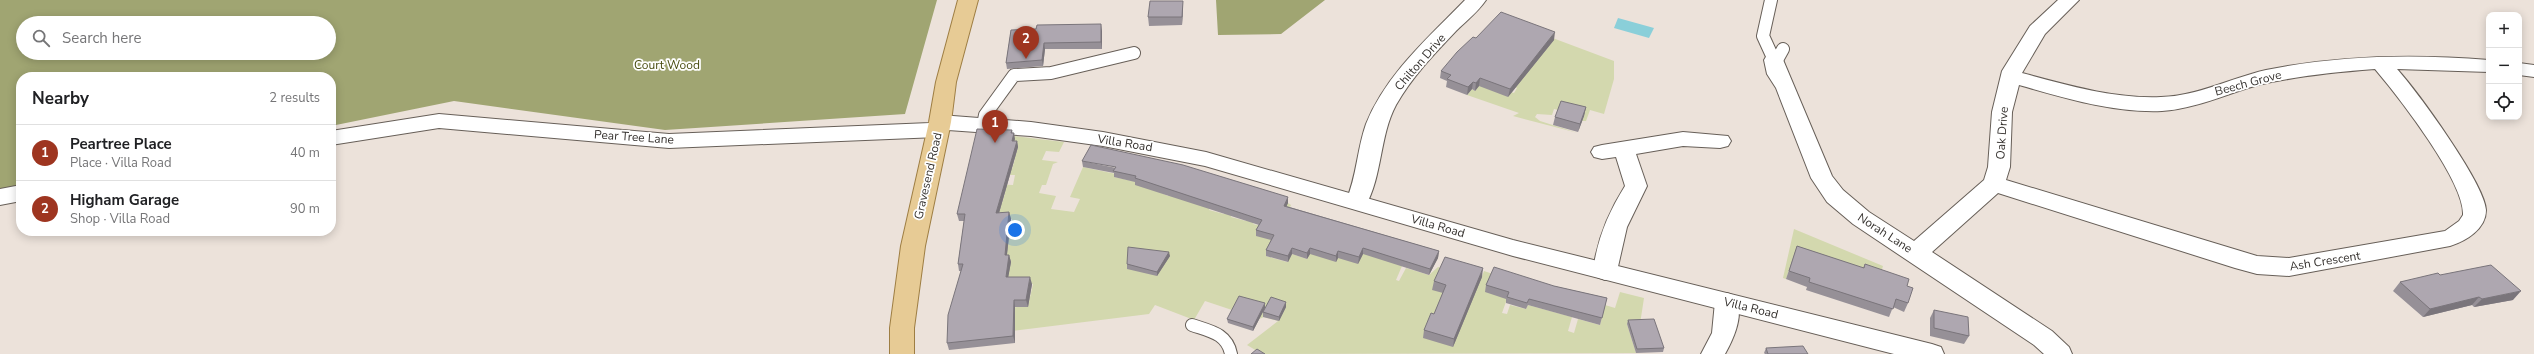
<!DOCTYPE html>
<html lang="en">
<head>
<meta charset="utf-8">
<style>
	:root { --surface:#fff; --page:#f2f2f2; --text:#202124; --muted:#757577; --line:#e0e0e0; --accent:#9e3520 }
	body { margin:0; font-family:"Nunito Sans",sans-serif; background:var(--page); color:var(--text) }
	.controls { position:absolute; right:12px; top:12px; display:grid; overflow:hidden; border-radius:8px; box-shadow:0 2px 10px #0003 }
	.controls button { width:36px; height:36px; display:grid; place-items:center; padding:0; border:0; border-bottom:1px solid var(--line); background:var(--surface); color:var(--text); font:20px sans-serif }
	.you { position:absolute; left:1015px; top:230px; width:14px; height:14px; margin:-10px; border:3px solid #fff; border-radius:50%; background:#1a73e8; box-shadow:0 0 0 6px #1a73e833 }
	.badge { display:grid; place-items:center; width:26px; height:26px; border-radius:50%; background:var(--accent); color:#fff; font-size:13px; font-weight:700 }
	.pin { position:absolute; translate:-50% -33px; filter:drop-shadow(0 1px 2px #0008) }
	.pin::after { content:''; position:absolute; top:21px; width:14px; height:12px; background:inherit; clip-path:polygon(0 0,100% 0,50% 100%) }
	.list { margin:0; padding:0; list-style:none }
	h2 { display:flex; justify-content:space-between; align-items:center; height:52px; margin:0; padding:0 16px; font-size:17px }
	h2 small { font-size:13px; font-weight:400; color:var(--muted) }
	.list li { display:grid; grid-template-columns:26px 1fr auto; gap:12px; align-items:center; box-sizing:border-box; height:56px; padding:0 16px; border-top:1px solid var(--line) }
	.list b { display:block; font-size:15px; white-space:nowrap }
	.list p { margin:0; font-size:13px; white-space:nowrap; color:var(--muted) }
	.list em { font-size:13px; font-style:normal; color:var(--muted) }
	.icon { flex:none; width:22px; height:22px; fill:none; stroke:currentColor; stroke-width:2; stroke-linecap:round; stroke-linejoin:round }
	.map { position:relative; flex:none; width:2534px; height:354px; overflow:hidden }
	.search { position:absolute; background:var(--surface); box-shadow:0 2px 10px #0003; left:16px; top:16px; width:320px; height:44px; display:flex; align-items:center; gap:10px; box-sizing:border-box; padding:0 14px; border-radius:22px; color:var(--muted); font-size:15px }
	.panel { position:absolute; background:var(--surface); box-shadow:0 2px 10px #0003; left:16px; top:72px; width:320px; height:164px; border-radius:16px }
	.map>svg:first-child { display:block }
	.green { fill:#d3d8ae }
	.forest { fill:#a0a572; fill-rule:evenodd }
	.water { fill:#8acfd9 }
	.lines { fill:none; stroke-linecap:round; stroke-linejoin:round }
	.lane-casing { stroke:#675f58; stroke-width:14 }
	.street-casing { stroke:#675f58; stroke-width:2 }
	.secondary-casing { stroke:#675f58; stroke-width:2 }
	.primary-casing { stroke:#9e7e43; stroke-width:2 }
	.lane { stroke:#fff; stroke-width:12 }
	.street { fill:#fff; fill-rule:evenodd }
	.secondary { fill:#fff; fill-rule:evenodd }
	.primary { fill:#e7cb95; fill-rule:evenodd }
	.wall { fill:#969097 }
	.shaded-wall { fill:#7a757b }
	.building { fill:#aea7b0; stroke:#7a757b }
	.labels { text-anchor:middle; dominant-baseline:central; stroke-width:3.5; stroke-linejoin:round; paint-order:stroke }
	.street-label { font-size:12px; fill:#35312e; stroke:#fff }
	.park-label { font-size:12px; fill:#494d10; stroke:#fff }
</style>
</head>
<body>
<div class="map">
<svg width="2534" height="354" viewBox="0 0 2534 354">
	<rect width="100%" height="100%" fill="#ece2da"/>
	<path class="green" d="M1542,34L1614,61V79L1604,114L1590,110L1586,121H1582L1584,116L1554,109L1552,115L1537,114L1535,117L1540,121L1578,133L1513,116L1519,113L1467,95L1472,89L1475,91L1478,82L1490,90L1494,86L1514,93L1517,88L1500,81Z
		M1014,136L1064,142L1059,152L1046,151L1042,160L1058,162L1053,164L1046,185H1042L1039,193L1056,196L1051,209L1074,212L1080,199L1070,197L1083,167L1116,174L1114,177L1137,182L1168,196L1183,172L1212,203L1209,210L1224,214L1227,208L1234,210L1231,217L1246,221L1250,215L1257,217L1253,224L1262,226L1288,203L1291,205L1266,256L1287,262L1292,254L1307,259L1325,224L1340,253L1364,250L1402,266L1396,280L1399,281L1406,268L1429,275L1438,267L1481,279L1484,271L1493,274L1507,299L1502,313L1507,314L1510,305L1526,309L1528,305L1572,317L1568,331L1574,333L1578,319L1600,325L1605,305L1615,308L1620,292L1644,298L1640,324H1627L1636,353L1262,354L1247,345L1278,321L1264,317L1259,319L1205,301L1194,320L1155,305L1149,314L988,334L951,313L1028,306L1033,284L990,283L1010,267V262H998L1008,241L1009,234L993,227L1012,226V219L999,220L1000,212H985L987,202L1002,203L1005,193L989,192L991,184L1013,185L1015,175H994L996,169H1012L1015,159L998,158L999,152L1016,153L1018,148L1013,147Z
		M1794,229L1883,266L1879,279L1794,255L1786,279L1783,278Z"/>
	<path class="forest" d="M0,0H937L905,114L665,130L454,101L331,126V77H21V186L0,190ZM23,23H329V53H23Z
		M1216,0H1325L1281,34L1218,35Z"/>
	<path class="water" d="M1618,18L1654,28L1649,38L1614,28Z"/>
	<g class="lines">
		<g class="lane-casing">
			<path id="lane" d="M1771,0L1763,36L1774,60L1778,58L1783,49
				M983,125L985,115L1014,75L1051,73L1134,53
				M1192,325C1209,331 1227,333 1231,354"/>
		</g>
		<g class="street-casing">
			<path id="street" d="M1465,0H1486C1478,12 1466,21 1456,31C1434,54 1412,77 1396,105C1379,137 1383,175 1365,207L1357,209L1349,207L1346,201C1357,176 1357,149 1366,124C1386,74 1429,37 1465,0Z
				M2058,0H2079L2045,34L2022,73C2067,85 2114,99 2161,97C2198,96 2231,78 2266,70C2340,55 2414,54 2489,60V72L2397,69C2417,91 2485,184 2486,210C2486,229 2466,241 2450,246L2289,276L2257,274L2235,268L1998,193L1932,252L2052,331L2069,347L2072,354H2044L2034,345L1853,224L1827,202L1811,178L1776,88L1767,74L1764,60L1767,55L1774,54L1781,55L1832,176L1843,190L1869,212L1914,241L1984,180L1988,167L1992,112L2002,71L2030,26ZM2375,69C2398,96 2465,182 2463,215L2459,221L2445,231L2289,258L2257,256L2006,180L2010,167L2012,112L2019,85C2065,98 2113,113 2162,111C2195,109 2226,94 2258,85C2296,76 2336,72 2375,69Z
				M2519,63L2534,65V77L2519,75Z
				M1683,132L1728,136L1731,141L1728,146L1720,148L1683,146L1636,154L1647,186L1627,227L1617,271L1613,277L1605,280L1597,277L1593,271C1597,240 1608,213 1625,186L1616,157L1602,159L1594,157L1591,152L1594,147L1602,145Z
				M1727,293L1735,296C1745,313 1734,338 1725,354H1701L1712,333L1715,302L1719,296Z"/>
		</g>
		<g class="secondary-casing">
			<path id="secondary" d="M439,114L669,134L930,123L933,117L940,115L1031,122L1103,132L1206,152L1513,240L1932,344L1941,347L1944,354H1894L1513,256L1205,166L1103,146L1031,136L948,130L946,135L938,137L669,148L439,128L331,145V131Z
				M21,185V201L0,205V189Z"/>
		</g>
		<g class="primary-casing">
			<path id="primary" d="M958,0H978L956,82L951,122L925,246L914,328V354H890V328L901,246L929,122L936,82Z"/>
		</g>
		<use href="#lane" class="lane"/>
		<use href="#street" class="street"/>
		<use href="#secondary" class="secondary"/>
		<use href="#primary" class="primary"/>
	</g>
	<path class="wall" d="M1183,9L1182,25L1149,26L1148,17Z
		M1011,30L1102,31V49H1045L1043,66L1007,69L1006,63Z
		M1476,38L1554,40L1508,97L1479,86L1475,91L1472,89L1467,95L1446,87L1447,81L1440,78L1441,71Z
		M1586,107L1584,116L1578,132L1553,125L1555,117Z
		M1012,133H1014V141H1017L1018,147L999,213L1009,212L1011,219L1007,255H1009L1011,262L1008,277L1032,284L1028,307H1015V343L949,350L947,343L961,271H959L958,264L964,221H959L957,214Z
		M1082,161L1288,203L1286,206L1439,251L1438,258L1429,275L1363,254L1358,264L1338,258L1336,262L1310,254L1307,259L1292,254L1288,262L1266,256V250L1271,240L1256,236V230L1259,225L1135,185V182L1114,177V173L1083,167Z
		M1797,246L1863,268L1865,264L1907,286L1908,303L1904,312L1893,307L1889,317L1806,290L1807,287L1786,279Z
		M1170,256L1157,276L1127,269V264Z
		M2440,275L2513,300L2474,307L2472,305L2423,317L2393,291L2400,282Z
		M1482,277L1453,347L1423,338L1424,330L1434,314L1443,293L1432,290L1434,281Z
		M1486,285L1554,286L1607,298L1600,325L1528,305L1526,309L1506,303V299L1485,292Z
		M1286,307L1279,321L1263,317V312Z
		M1265,308L1253,331L1228,323L1227,319Z
		M1934,310L1969,336L1964,344L1930,336V318Z
		M1628,320L1664,348L1663,352L1636,353L1627,324Z
		M1766,348L1808,354H1765L1764,353Z"/>
	<path class="shaded-wall" d="M1183,1V9L1182,25V17Z
		M1101,24L1102,31V49L1101,42Z
		M1555,32L1554,40L1508,97L1510,89Z
		M1044,43L1045,49L1043,66L1042,60Z
		M1480,78L1479,86L1475,91L1476,83Z
		M1473,82L1472,89L1467,95L1468,87Z
		M1586,107L1584,116L1578,132L1580,124Z
		M1012,130L1013,136L1014,133L1015,139L1013,147L1011,133Z
		M1017,141L1018,147L997,220L996,213Z
		M1288,197V203L1284,212V206Z
		M1009,212L1011,219L1006,262L1005,255Z
		M1292,248V254L1288,262V256Z
		M1310,248V254L1307,259V253Z
		M1363,248V254L1358,264L1359,257Z
		M1338,251V258L1336,262V256Z
		M1439,251L1438,258L1429,275L1430,269Z
		M1169,252L1170,256L1157,276V272Z
		M1009,255L1011,262L1007,284L1006,277Z
		M1483,268L1482,277L1453,347L1454,339Z
		M1030,277L1032,284L1028,307L1026,300Z
		M2521,291L2513,300L2474,307L2482,299Z
		M2479,297L2472,305L2423,317L2430,309Z
		M1014,300L1015,307V343L1013,336Z
		M1286,302V307L1279,321V317Z
		M1265,303V308L1253,331V327Z"/>
	<path class="building" d="M1150,1H1183L1182,17H1148Z
		M1501,12L1555,32L1510,89L1480,78L1476,83L1473,82L1468,87L1447,79L1451,75L1441,71L1457,52L1473,37L1476,38Z
		M1101,24V42L1044,43L1042,60L1006,63L1011,30L1036,29L1037,25Z
		M1561,101L1586,107L1580,124L1555,117Z
		M977,129L1012,130L1011,133H1014L1012,141H1017L996,213L1009,212L1005,255H1009L1006,277H1030L1026,300H1014L1013,336L947,343L948,315L963,264H958L965,214H957Z
		M1091,145L1183,165L1288,197L1284,206L1439,251L1430,269L1363,248L1359,257L1338,251L1336,256L1310,248L1307,253L1292,248L1288,256L1266,250L1274,235L1256,230L1262,220L1135,178L1136,176L1113,171L1116,167L1082,161Z
		M1797,246L1864,268L1865,264L1909,279L1907,286L1913,288L1908,303L1896,299L1893,309L1809,282L1810,278L1789,271Z
		M1128,247L1169,252L1157,272L1127,264Z
		M1445,257L1483,268L1454,339L1424,330L1431,313L1434,314L1446,285L1434,281Z
		M2491,265L2521,291L2482,299L2479,297L2430,309L2400,282L2438,273L2440,275Z
		M1494,267L1554,286L1607,298L1602,318L1529,299L1527,303L1507,297L1509,292L1486,285Z
		M1239,296L1265,303L1253,327L1227,319Z
		M1271,297L1286,302L1279,317L1263,312Z
		M1934,310L1968,317L1969,336L1934,328Z
		M1654,319L1664,348L1637,349L1628,320Z
		M1803,346L1808,354H1768L1766,348Z
		M1257,349L1265,354H1251Z"/>
	<g class="labels">
		<g class="street-label">
			<text transform="translate(1420 62) rotate(-49)">Chilton Drive</text>
			<text transform="translate(2248 83) rotate(-15)">Beech Grove</text>
			<text transform="translate(2002 133) rotate(-86)">Oak Drive</text>
			<text transform="translate(634 137) rotate(4)">Pear Tree Lane</text>
			<text transform="translate(1125 143) rotate(9)">Villa Road</text>
			<text transform="translate(928 176) rotate(-77)">Gravesend Road</text>
			<text transform="translate(1438 226) rotate(16)">Villa Road</text>
			<text transform="translate(1885 233) rotate(33)">Norah Lane</text>
			<text transform="translate(2325 261) rotate(-9)">Ash Crescent</text>
			<text transform="translate(1751 308) rotate(14)">Villa Road</text>
		</g>
		<g class="park-label">
			<text x="667" y="65">Court Wood</text>
		</g>
	</g>
</svg>
<div class="controls">
<button>+</button>
<button>−</button>
<button><svg class="icon" aria-label="locate" viewBox="0 0 24 24"><circle cx="12" cy="12" r="6"/><path d="M12 2v4M12 18v4M2 12h4M18 12h4"/></svg></button>
</div>
<div class="you"></div>
<div class="pin badge" style="left:995px;top:143px">1</div>
<div class="pin badge" style="left:1026px;top:59px">2</div>
<div class="search"><svg class="icon" aria-label="search" viewBox="0 0 24 24"><circle cx="10" cy="10" r="6"/><path d="M15 15l6 6"/></svg>Search here</div>
<section class="panel">
<h2>Nearby<small>2 results</small></h2>
<ul class="list">
<li><span class="badge">1</span><div><b>Peartree Place</b><p>Place · Villa Road</p></div><em>40 m</em></li>
<li><span class="badge">2</span><div><b>Higham Garage</b><p>Shop · Villa Road</p></div><em>90 m</em></li>
</ul>
</section>
</div>
</body>
</html>
